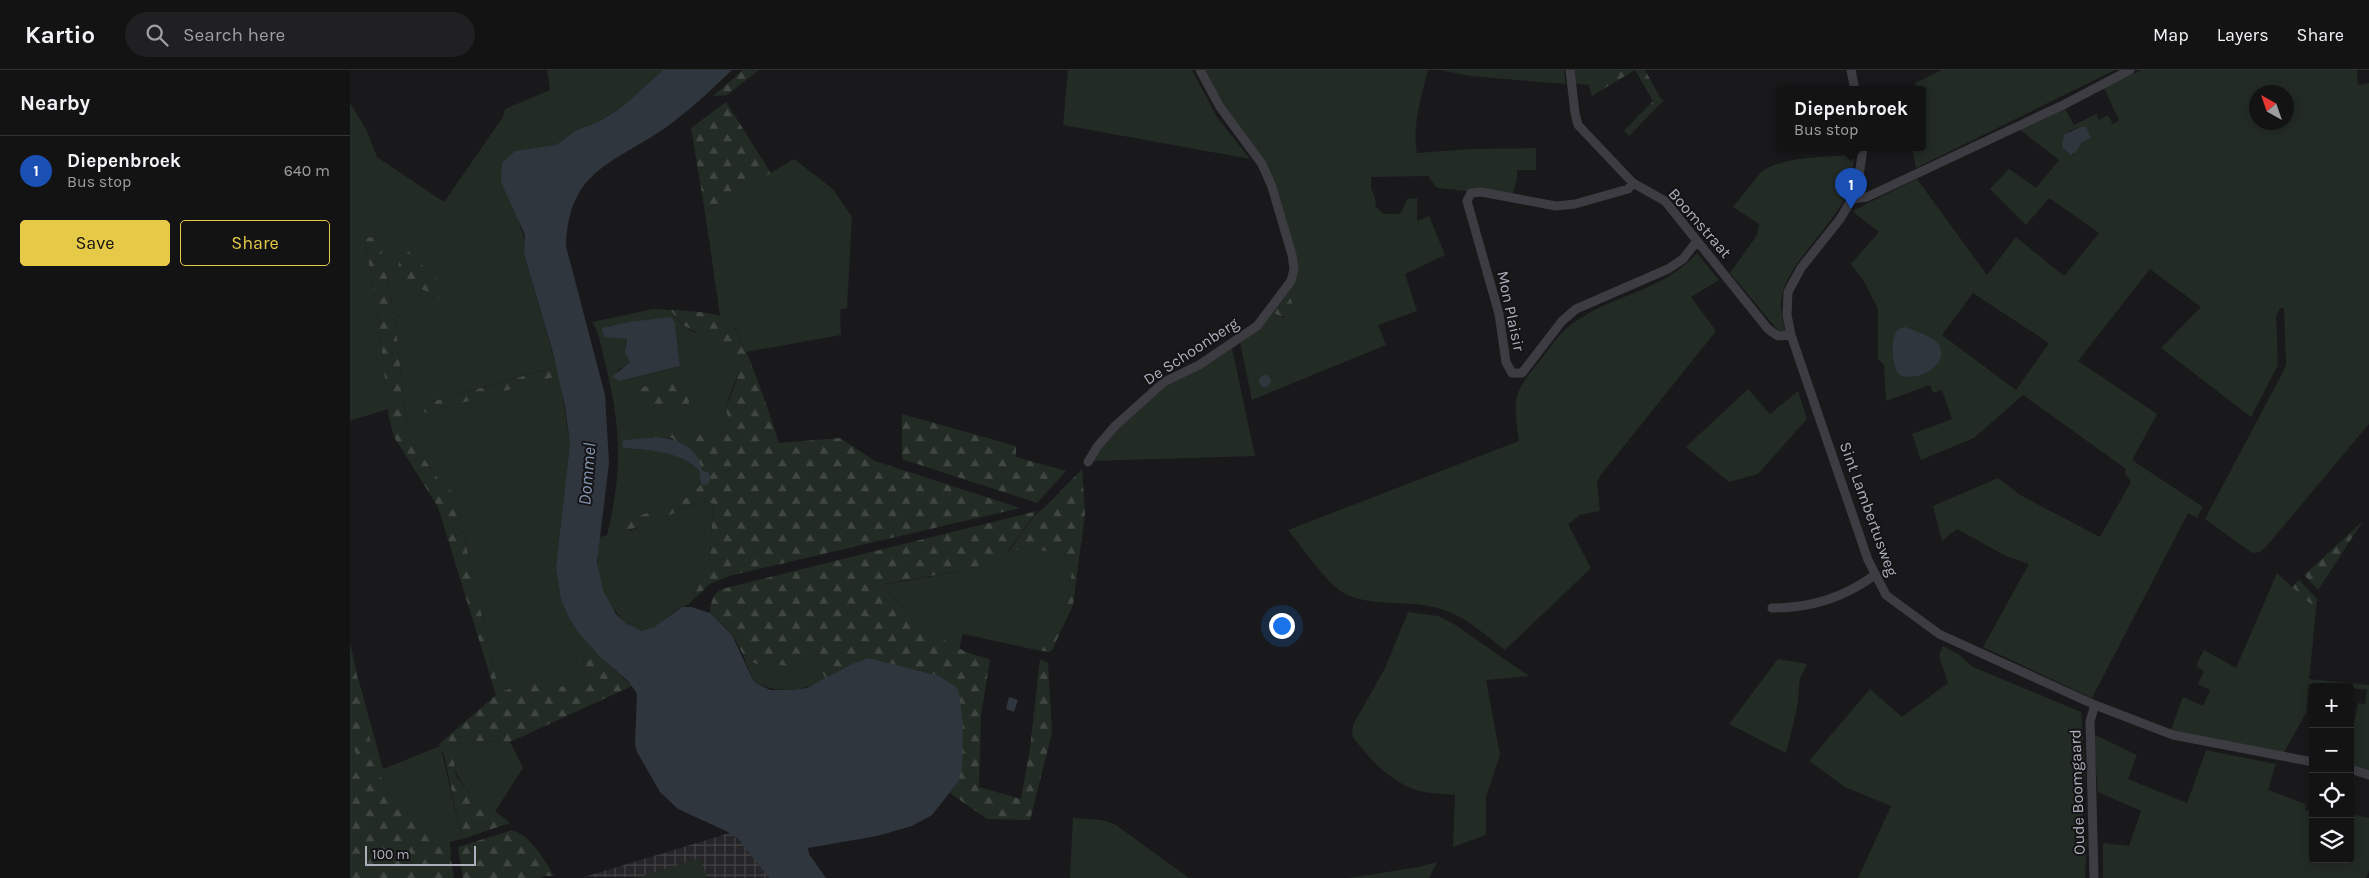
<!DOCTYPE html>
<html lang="en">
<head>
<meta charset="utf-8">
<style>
	:root { --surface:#131314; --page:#202022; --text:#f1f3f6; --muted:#9d9ea0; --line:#323234; --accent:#e5c947 }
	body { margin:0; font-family:Karla,sans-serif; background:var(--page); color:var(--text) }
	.controls { position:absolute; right:15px; bottom:15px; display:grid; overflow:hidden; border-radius:5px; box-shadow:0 2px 12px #0003 }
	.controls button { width:45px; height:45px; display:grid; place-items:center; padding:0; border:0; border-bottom:1px solid var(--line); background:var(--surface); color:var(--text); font:25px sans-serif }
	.compass { position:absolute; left:1899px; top:15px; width:45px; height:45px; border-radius:50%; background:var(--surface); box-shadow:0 2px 12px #0003; rotate:320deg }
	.scale { position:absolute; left:15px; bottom:12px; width:111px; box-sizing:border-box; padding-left:5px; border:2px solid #acaeba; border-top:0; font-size:14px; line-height:18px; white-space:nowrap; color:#acaeba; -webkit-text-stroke:4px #141416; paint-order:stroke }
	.you { position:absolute; left:931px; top:555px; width:18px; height:18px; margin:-12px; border:4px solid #fff; border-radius:50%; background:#1a73e8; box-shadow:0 0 0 8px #1a73e833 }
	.badge { display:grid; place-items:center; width:32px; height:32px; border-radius:50%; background:var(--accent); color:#fff; font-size:16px; font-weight:700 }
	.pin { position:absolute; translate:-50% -41px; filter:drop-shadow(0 1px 2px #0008) }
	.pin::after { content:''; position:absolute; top:26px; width:18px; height:15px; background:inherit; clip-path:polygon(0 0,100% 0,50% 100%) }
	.popup { position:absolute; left:1426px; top:16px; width:150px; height:65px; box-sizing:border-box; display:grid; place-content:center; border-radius:5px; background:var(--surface); filter:drop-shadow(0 1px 4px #0005); font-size:16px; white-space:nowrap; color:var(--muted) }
	.popup b { font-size:19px; color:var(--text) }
	.popup::after { content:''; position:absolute; left:50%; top:100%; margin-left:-10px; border:10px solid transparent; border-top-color:var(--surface) }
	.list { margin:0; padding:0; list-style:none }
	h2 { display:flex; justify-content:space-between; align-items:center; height:65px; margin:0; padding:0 20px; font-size:21px }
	h2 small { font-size:16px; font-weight:400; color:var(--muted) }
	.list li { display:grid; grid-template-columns:32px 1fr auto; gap:15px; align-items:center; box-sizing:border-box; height:70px; padding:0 20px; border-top:1px solid var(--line) }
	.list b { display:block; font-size:19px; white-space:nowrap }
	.list p { margin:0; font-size:16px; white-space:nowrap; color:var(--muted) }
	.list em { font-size:16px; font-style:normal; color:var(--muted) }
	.actions { display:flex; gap:10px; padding:15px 20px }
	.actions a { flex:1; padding:11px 0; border:1px solid var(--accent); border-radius:5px; text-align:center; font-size:18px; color:var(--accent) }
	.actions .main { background:var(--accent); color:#111 }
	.icon { flex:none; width:28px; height:28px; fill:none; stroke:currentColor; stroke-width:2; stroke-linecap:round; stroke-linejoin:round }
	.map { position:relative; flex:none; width:2019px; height:808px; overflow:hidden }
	header { display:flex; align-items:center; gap:30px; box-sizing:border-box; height:70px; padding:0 25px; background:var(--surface); border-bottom:1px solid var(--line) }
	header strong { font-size:24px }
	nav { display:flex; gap:28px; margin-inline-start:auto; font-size:18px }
	.search { width:350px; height:45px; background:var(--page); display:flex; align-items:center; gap:12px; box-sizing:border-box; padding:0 18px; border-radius:28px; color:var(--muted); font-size:19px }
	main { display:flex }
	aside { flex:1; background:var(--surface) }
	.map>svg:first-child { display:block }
	.industrial { fill:url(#industrial-grid) }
	.green { fill:#232b25; fill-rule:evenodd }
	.forest { fill:url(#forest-firs) }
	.water { fill:#30363e }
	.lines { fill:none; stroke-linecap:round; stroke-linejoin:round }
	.minor { stroke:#3c3c42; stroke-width:9 }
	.labels { text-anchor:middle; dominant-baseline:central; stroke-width:4; stroke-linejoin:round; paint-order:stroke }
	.street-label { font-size:16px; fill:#acaeba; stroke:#141416 }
	.water-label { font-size:18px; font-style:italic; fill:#8697b1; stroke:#141416 }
</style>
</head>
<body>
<header>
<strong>Kartio</strong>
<div class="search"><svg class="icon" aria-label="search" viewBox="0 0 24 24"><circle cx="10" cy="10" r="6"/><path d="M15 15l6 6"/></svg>Search here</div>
<nav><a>Map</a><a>Layers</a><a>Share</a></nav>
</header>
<main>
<aside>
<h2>Nearby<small></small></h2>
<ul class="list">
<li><span class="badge" style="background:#1a4fb4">1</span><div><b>Diepenbroek</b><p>Bus stop</p></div><em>640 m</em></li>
</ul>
<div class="actions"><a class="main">Save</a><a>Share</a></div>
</aside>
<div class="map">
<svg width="2019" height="808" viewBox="0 0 2019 808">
	<defs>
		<pattern id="industrial-grid" width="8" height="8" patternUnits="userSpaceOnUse" patternTransform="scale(1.25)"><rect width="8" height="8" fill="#262528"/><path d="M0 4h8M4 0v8" fill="none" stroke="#434245"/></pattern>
		<pattern id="forest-firs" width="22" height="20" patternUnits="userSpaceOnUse" patternTransform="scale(1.25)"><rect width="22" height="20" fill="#232b25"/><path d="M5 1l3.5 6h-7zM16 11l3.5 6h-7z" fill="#404743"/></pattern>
	</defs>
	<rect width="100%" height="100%" fill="#19191b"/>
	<path class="industrial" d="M380,763L395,776L419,808L234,807Z"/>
	<path class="green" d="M197,0H313L272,37L250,51L225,61L206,75L165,82L170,157C175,166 176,173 174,184L210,309L220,373L206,497L242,579L234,587L231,608L225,615L217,617L192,614L191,610L149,622L116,475L106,423L98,419L90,411L57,365L46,257L29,166L15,168L30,264L38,339L0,351V33L17,61L27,87L94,132L153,47L155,39L200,20ZM201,298L204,307L76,343L66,336Z
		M718,0H842L867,47L900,89L713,55Z
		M854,0H1078C1071,28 1062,55 1067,83L1120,79L1186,78V100H1167V109L1162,126L1087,118L1078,106L1021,107V118L1025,127L1026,137L1034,144H1048L1052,141L1057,129L1067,128V151L1079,146L1095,185L1055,204L1067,241L1028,255L1036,275L902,330L890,272L922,243L934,248L935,225L944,201L928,127Z
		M1090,0H1214L1216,14L1121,6Z
		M1224,0H1270L1244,15L1225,14Z
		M1592,0H1765L1566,98L1562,78H1572L1574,35L1572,20H1568L1565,13Z
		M1791,0H2007L2008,15L2019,13V354L1915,478L1910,482L1902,483L1855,449L1934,300L1936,294L1934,239L1930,238L1926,246L1928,295L1901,347L1811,278L1851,237L1800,199L1728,291L1807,344L1782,390L1853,437L1847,448L1838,443L1742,628L1633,577L1679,494L1656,486L1607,459L1592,471L1583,436L1648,408L1670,425L1750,467L1781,412L1775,403L1776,399L1673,325L1624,368L1571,390L1562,364L1602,349L1592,320L1583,323L1580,315L1536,331L1534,295L1528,289V239L1514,211L1501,194L1529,162L1502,141L1567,109L1637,205L1666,167L1714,206L1749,163L1699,128L1676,155L1640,119L1659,99L1686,118L1709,90L1669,59L1714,37L1724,55L1746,44L1749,50L1758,45L1763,54L1769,50L1754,18ZM1906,22H1936V52H1906ZM1730,57L1741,68L1731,73L1723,85L1713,80L1719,61ZM1623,223L1699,273L1666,320L1592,265Z
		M1501,85L1504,86C1503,100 1502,116 1495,128C1481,156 1440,194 1433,221C1429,235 1432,250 1436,263L1431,264L1380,203L1407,165L1409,154L1383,137L1412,101C1437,86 1473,87 1501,85Z
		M444,89L483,119L502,147L497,238L490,240L491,265L396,282C390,267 385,252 370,246L355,142Z
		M1347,183L1369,210L1341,227L1366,261L1250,406L1247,412L1250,441L1230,445L1218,454L1241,498L1155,580C1135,565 1113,544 1088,538C1059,530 1026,537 997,525C977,515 953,478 938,460L1169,371C1163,324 1162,325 1192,288C1201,276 1210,263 1222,254C1262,224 1313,222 1347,183Z
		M303,239L320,240C324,245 328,251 333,255C350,269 387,274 387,301C387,312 381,319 378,330C374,343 381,352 381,364L300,361L302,367L272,371L274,378C300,380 329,381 349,400L351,414C333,439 293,442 266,453L280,461L338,437L350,429L363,434L360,488L342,531C337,537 332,536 326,540C316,547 310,557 298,560C289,563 280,557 274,551C251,529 243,498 250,467L257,465C273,400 271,357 255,292C251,279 250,263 242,252ZM325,254L330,296L271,311L267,301L280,292L275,276L277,269L257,256Z
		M882,278L905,386L741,391L775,351L806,322Z
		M1398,319L1420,344L1448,321L1457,349L1408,404L1379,412L1336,377Z
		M695,437L667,479L675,477L724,487L716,542L682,579L613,564L609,580L582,563L530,515C554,511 636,499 653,486C670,472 676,449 695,437Z
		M1927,503L1966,539L1956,643L1933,684L1821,660L1833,627L1853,636L1860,620L1848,614L1854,601L1846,596L1854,580L1886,598Z
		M1058,542L1088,546L1104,554L1179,606L1136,610L1150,685L1136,727V765L1103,777L1105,725C1093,723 1078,724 1066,720C1039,711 1019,688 1002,666L1003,655L1035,598Z
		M1593,576L1608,584L1623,597L1731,642L1735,697L1732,766L1737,769L1735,808H1508L1541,736L1495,717L1459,691L1520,619L1552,647L1598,613L1589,586Z
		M0,578L33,699L90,676L91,678L112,769L100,772L101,789L88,774L0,808Z
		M392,583L404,594L416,587L431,595L459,586L463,587L476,609C452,622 428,624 404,612Z
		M1428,589L1457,594L1450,609L1447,638L1436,683L1379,654Z
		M2017,620H2019V705L2000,700V672L2008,633L2015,634Z
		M1743,664L1787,685L1778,709L1837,733L1856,680L1926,694L1918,720L1956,734L1955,740L1963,742V789H2000V744L2019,748V801L2016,808H1753V773L1779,776L1791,741L1748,722Z
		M116,671L160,672L173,698L145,742C126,729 105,714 103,688C102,679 108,673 116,671Z
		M723,748L752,750L766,755L839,808H720Z
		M350,788L357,808H286Z
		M1087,792L1079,808H999L1069,797Z"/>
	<path class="forest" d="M393,0H409L377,25L363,26Z
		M1270,0H1295L1311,29L1314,30L1279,66L1274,61L1303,31L1285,0L1242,26L1238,14L1244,15Z
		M376,32L421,103L355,142L341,58Z
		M29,166L46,257L57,365L90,411L98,419L106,423L116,475L149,622L191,610L192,614L217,617L225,615L231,608L234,587L242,579L282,616L160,672L116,671L108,674L103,685L106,706L117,720L160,753L112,769L94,685L89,674L146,625L88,437L44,367L39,348L30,264L15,168Z
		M54,177L96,218L94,230L45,206Z
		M935,225L941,229L946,251L922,243Z
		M320,240C337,241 362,241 377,249C391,256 423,353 429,373L490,368L525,391L670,438L379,506L360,514L342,531L360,488L363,434L350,429C332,442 288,459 266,463L265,453C293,442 333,439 351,414H357L352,401L322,368L302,367L300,360L381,364L376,338L387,309L385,291L374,278L333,255Z
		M202,298L204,307L76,343L66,336Z
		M325,314C334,319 342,325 338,337L291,335L288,319L300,315Z
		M552,344L666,376V387L716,401L687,433L552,389Z
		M732,399L735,443L723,535L702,580L699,582L682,579L716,542L724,487L675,477L666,480L695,437Z
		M687,441C676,455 666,472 654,485C638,500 554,509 530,515C564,546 594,580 640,589L631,646L629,717L671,729L680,678L690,589L698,593L702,663L680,750L637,749L600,723L608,712L589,606L519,588L504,593L476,609L463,587C452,585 444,599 431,595C426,593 421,589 416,587L409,594C394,593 390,577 383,566C377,558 367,550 360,543C361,532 362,525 372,519Z
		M2013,451L1968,520L1954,505Z
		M1949,510L1967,529L1966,539L1942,517Z
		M0,572L26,699L12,703L0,665Z
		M1959,609L2019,615V620L1959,614Z
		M0,680L7,704L13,712L29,705L101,789L104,808H0Z
		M162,760C180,765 195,790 204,806H194L190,808H113L108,777Z"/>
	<path class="water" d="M313,0H382C361,20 339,41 315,58C261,95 219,100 216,176L255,325L259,393L247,492L253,520L266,544L277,554L292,561L304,557L332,537H341L360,543L382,565L404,612L420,620H441L457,618L504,593L519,588L589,606L606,617L609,623L613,655L612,699L608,712L582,745L562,756L527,766L458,778L459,784L476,808H419L388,769L376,761L328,739L310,722L287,682L285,674L287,624L279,612L248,585L228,562L219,548L211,529L206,497L220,373L215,336L203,283L174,184L175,165L151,112L152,93L165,81L206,75L225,61L250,51L272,37Z
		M1730,57H1736L1741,68L1731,73L1727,81L1721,85L1712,78L1714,65Z
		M321,247L325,254L330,296L270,311L265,309L263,306L280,292L275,282L277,269L254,267L252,258L279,252Z
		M1556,257C1566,262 1585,266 1590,277C1598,295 1568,313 1550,305C1541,295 1540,270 1548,259Z
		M909 311a6 6 0 1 1 12 0a6 6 0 1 1-12 0Z
		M305,367C326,368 349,377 352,401L358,402L361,408L357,415L351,414L349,400C329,381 299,380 273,378L272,371L275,370Z
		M659,627L668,630L664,642L656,639Z"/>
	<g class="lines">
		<path class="minor" d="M1220,0L1225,43L1228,55L1283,113L1315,131L1418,259L1428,266L1441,265
			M1501,0L1505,20
			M1513,78L1509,106L1502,129L1490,149L1451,198L1438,222L1437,245L1441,265L1518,490L1536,525L1589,564L1745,635L1823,665L1963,692
			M1283,113L1278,119L1225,134L1206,136L1131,122L1121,123L1117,131L1149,244L1156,292L1162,303H1172L1212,251L1226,239L1318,199L1333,189L1347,171
			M1502,129L1517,127L1713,35L1780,0
			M738,392L747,377L765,356L814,312L849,295L907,256L941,211L944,199L942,185L922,117L912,94L870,37L850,0
			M1422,538C1461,538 1493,528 1525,505
			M2000,699L2019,705
			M1744,808L1740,651L1745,635"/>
	</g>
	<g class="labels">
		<g class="street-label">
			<text transform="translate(1350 153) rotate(49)">Boomstraat</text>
			<text transform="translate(1161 241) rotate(78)">Mon Plaisir</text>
			<text transform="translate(841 281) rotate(-33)">De Schoonberg</text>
			<text transform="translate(1519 439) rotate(70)">Sint Lambertusweg</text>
			<text transform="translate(1727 722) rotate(-92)">Oude Boomgaard</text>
		</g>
		<g class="water-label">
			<text transform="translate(237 404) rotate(-85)">Dommel</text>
		</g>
	</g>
</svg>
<div class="controls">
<button>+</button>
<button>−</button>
<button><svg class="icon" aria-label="locate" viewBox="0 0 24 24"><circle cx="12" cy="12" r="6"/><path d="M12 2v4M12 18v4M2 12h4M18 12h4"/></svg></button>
<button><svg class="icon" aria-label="layers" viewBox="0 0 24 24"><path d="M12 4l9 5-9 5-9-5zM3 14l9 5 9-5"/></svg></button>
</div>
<svg class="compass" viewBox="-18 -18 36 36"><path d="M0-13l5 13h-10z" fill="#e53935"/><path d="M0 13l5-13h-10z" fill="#9d9ea0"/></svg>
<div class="scale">100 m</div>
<div class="you"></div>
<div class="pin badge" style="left:1501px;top:139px;background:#1a4fb4">1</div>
<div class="popup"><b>Diepenbroek</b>Bus stop</div>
</div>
</main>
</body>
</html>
